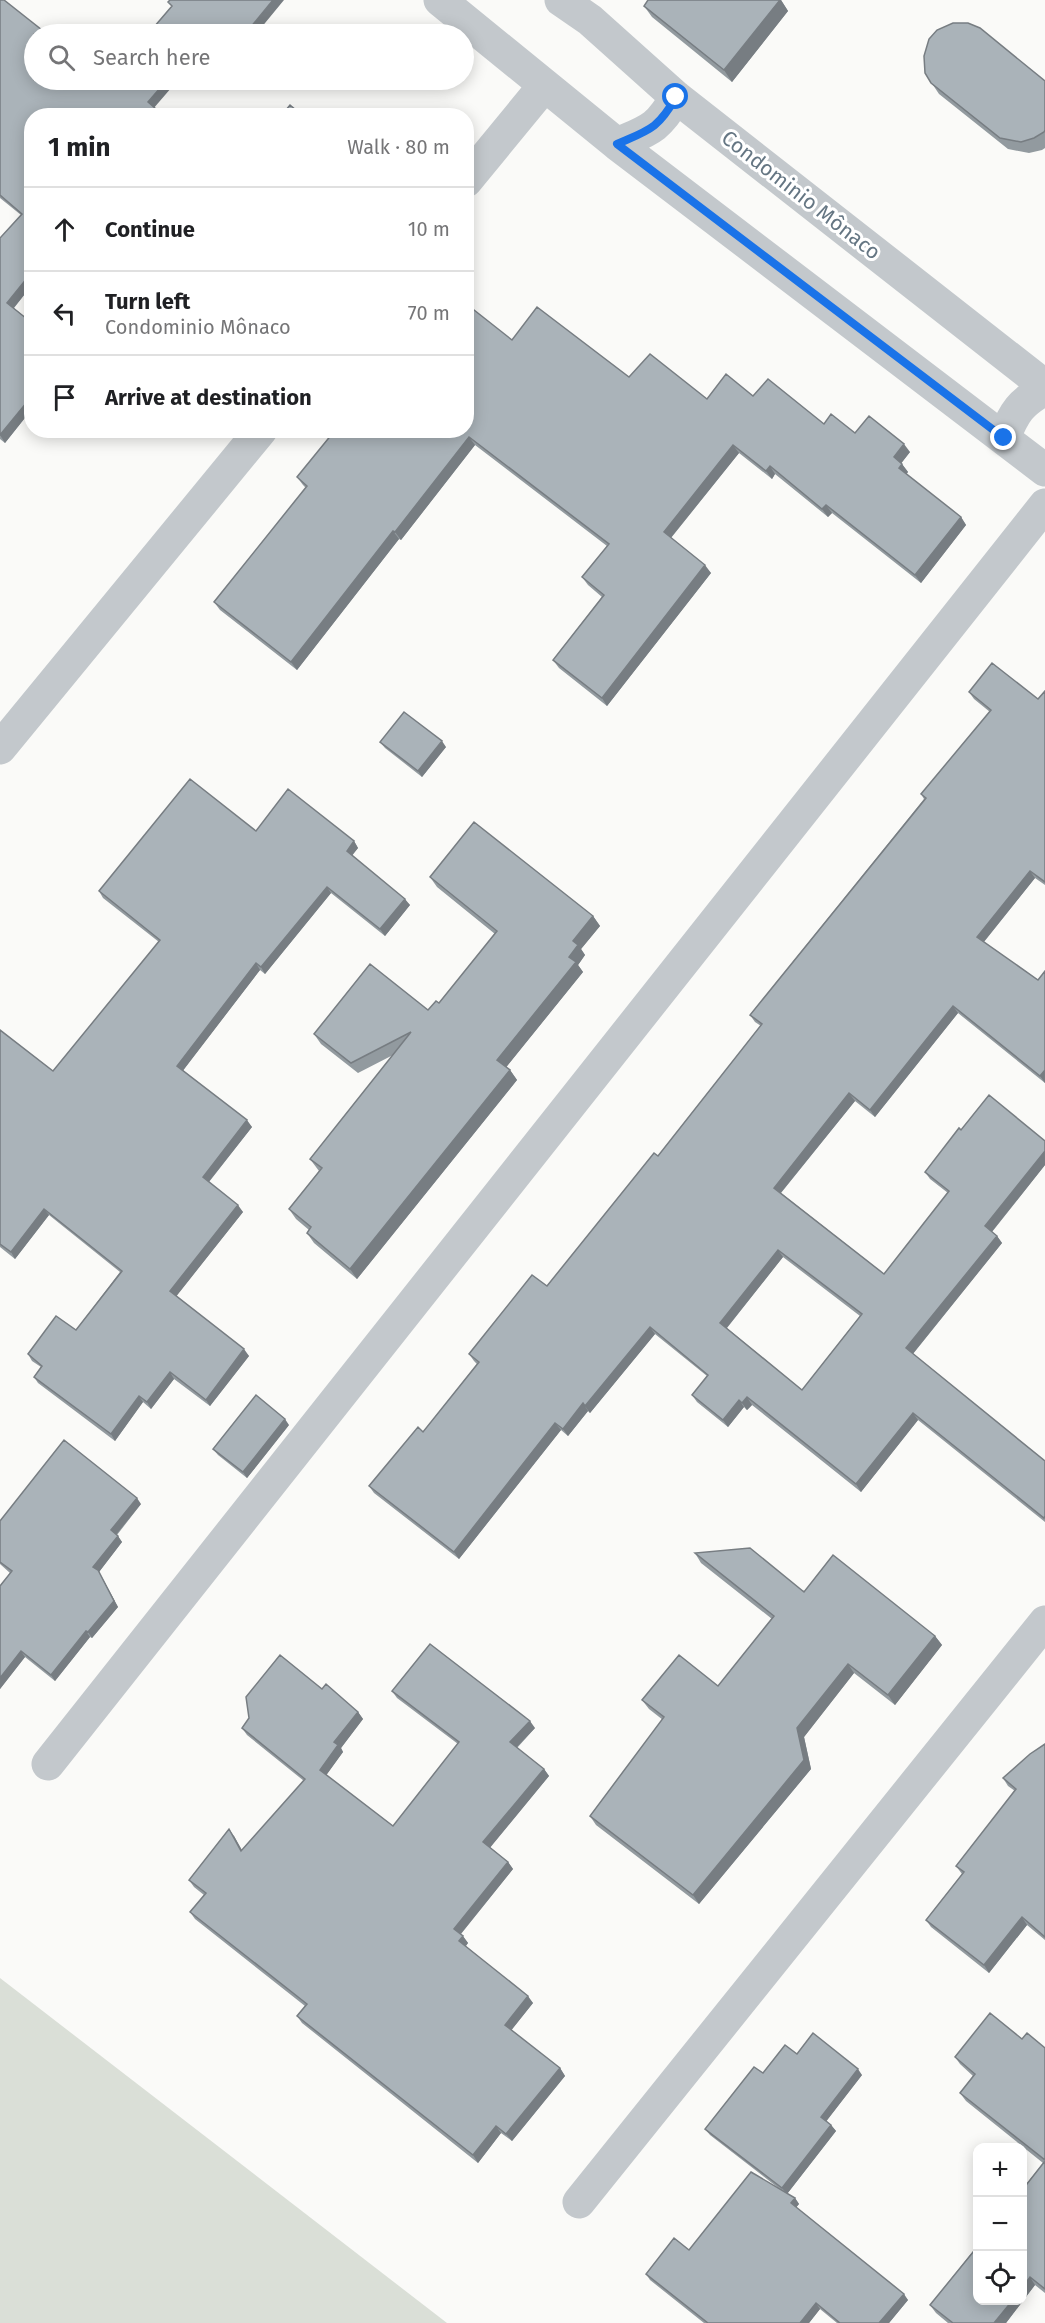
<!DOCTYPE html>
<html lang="en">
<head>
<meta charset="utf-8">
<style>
	:root { --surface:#fff; --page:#f6f6f6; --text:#202124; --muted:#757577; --line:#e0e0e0 }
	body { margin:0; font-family:"Fira Sans",sans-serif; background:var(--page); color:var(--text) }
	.controls { position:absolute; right:18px; bottom:18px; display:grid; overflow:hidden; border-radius:12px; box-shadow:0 3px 15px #0003 }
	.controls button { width:54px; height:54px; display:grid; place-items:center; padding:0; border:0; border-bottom:2px solid var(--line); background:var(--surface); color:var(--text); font:30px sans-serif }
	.stop { position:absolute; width:18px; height:18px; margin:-14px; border:4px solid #1a73e8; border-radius:50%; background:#fff }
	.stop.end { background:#1a73e8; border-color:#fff; box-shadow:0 2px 6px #0008 }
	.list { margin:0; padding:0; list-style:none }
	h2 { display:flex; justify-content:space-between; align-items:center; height:78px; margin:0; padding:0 24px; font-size:26px }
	h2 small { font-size:20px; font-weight:400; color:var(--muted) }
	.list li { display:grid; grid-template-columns:39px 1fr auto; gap:18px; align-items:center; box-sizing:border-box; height:84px; padding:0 24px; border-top:2px solid var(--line) }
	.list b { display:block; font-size:22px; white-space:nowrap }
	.list p { margin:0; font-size:20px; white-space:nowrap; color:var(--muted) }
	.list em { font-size:20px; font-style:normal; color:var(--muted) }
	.icon { flex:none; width:33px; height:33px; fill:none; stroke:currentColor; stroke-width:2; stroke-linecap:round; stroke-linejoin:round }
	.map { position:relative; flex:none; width:1045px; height:2323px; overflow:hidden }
	.search { position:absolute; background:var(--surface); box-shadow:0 3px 15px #0003; left:24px; top:24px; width:450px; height:66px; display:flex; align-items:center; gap:15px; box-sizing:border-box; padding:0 21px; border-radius:33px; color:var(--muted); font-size:22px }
	.panel { position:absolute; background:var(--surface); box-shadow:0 3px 15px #0003; left:24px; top:108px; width:450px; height:330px; border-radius:24px }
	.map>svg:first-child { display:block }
	.green { fill:#dadfd7 }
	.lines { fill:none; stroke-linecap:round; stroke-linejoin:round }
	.minor { stroke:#c3c8cc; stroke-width:33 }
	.wall { fill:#929a9f; fill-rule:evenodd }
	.shaded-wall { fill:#777d82 }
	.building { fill:#aab3b9; stroke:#777d82; stroke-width:1.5; fill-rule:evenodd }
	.route { stroke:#1a73e8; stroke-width:8 }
	.labels { text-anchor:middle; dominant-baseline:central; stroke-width:6; stroke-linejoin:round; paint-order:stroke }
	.street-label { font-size:21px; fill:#657683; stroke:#fff }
</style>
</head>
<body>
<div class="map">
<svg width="1045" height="2323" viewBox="0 0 1045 2323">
	<rect width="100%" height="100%" fill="#fafaf8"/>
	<path class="green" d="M0,1978L447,2323H0Z"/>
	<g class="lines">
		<path class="minor" d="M440,0L617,144L1045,470
			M561,0L590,20L676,97L1045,386
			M617,144C649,130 658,129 676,97
			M466,181L544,86
			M1004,438C1014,412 1021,402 1045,389
			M0,748L261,430
			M48,1764L1045,505
			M579,2202L1045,1622"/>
	</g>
	<path class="wall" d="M0,0L107,83L178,80L32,116V285L14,308L32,323V409L5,443L0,439V238L21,215L0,198Z
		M781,0L788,11L732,82L652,17L644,6Z
		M925,73L1045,81V148L1042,150L1029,153L1008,149L939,94Z
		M512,340L629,377L707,399L753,396L824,424L910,452L901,463L908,472L906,474L961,517L966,525L921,583L832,513L828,517L775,474L772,479L739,453L671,538L711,573L607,706L559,668L553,660L602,597L588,585L582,577L607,546L475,445L401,540L399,539L297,670L220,610L214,602L306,488L303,485L297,477L335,436Z
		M1045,691V885L1035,878L984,942L1038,980L1045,971V1083L958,1013L875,1117L855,1101L781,1193L884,1274L948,1193L930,1179L925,1172L961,1130L1045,1141V1165L992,1232L997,1236L1002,1243L913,1354L1045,1461V1522L918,1420L861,1492L752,1405L747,1410L744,1407L728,1427L697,1402L692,1395L707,1376L655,1334L590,1413L588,1411L568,1436L561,1430L459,1559L374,1493L369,1486L423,1432L477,1364L474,1361L469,1354L547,1286L658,1156L761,1026L755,1022L750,1015L924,799L921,794L990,712L974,699L969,692L1038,699ZM783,1257L860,1316L802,1390L727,1328Z
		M380,742L446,747L422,777L385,748Z
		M256,831L354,841L358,848L352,855L410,905L385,936L331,893L265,974L260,970L183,1070L252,1127L209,1182L243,1212L176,1296L249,1356L210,1406L174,1379L151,1409L143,1402L115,1441L38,1383L34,1377L41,1367L32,1361L28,1354L76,1330L120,1272L49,1215L15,1259L0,1247V1030L53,1071L159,942L103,898L99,891Z
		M430,877L593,916L600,926L581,949L585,955L578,965L583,972L506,1067L510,1070L517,1080L357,1279L314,1243L307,1233L309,1230L296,1219L289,1209L319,1171L310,1159L393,1055L358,1073L321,1044L314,1034L428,1010L439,1003L495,934L437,887Z
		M289,1425L247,1478L218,1455L213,1449Z
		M141,1504L117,1535L122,1542L99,1572L118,1607L92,1638L90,1637L55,1681L25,1657L0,1689V1586L10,1573L0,1564V1521Z
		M695,1553L935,1636L942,1645L895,1705L854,1673L804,1737L811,1769L699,1904L596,1825L590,1816L663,1720L649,1709L642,1700L718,1686L772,1619L701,1563Z
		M322,1689L358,1712L363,1719L341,1748L343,1752L326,1775L393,1826L458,1744L397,1698L392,1691L535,1728L517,1748L544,1769L549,1776L490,1847L508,1862L513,1869L461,1934L468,1943L466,1946L533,2003L511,2030L560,2068L565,2076L512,2141L501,2133L478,2163L302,2023L297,2016L305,2006L195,1919L190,1912L204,1895L194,1887L189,1880L234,1836L242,1850L304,1781L247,1735L242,1728Z
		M1045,1744V1940L1027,1925L989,1973L931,1927L926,1920L962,1874L956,1866L1015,1791L1008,1786L1003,1778Z
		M1022,2039L1045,2048V2293L1035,2285L1006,2323H948L936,2313L930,2305L1043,2163L966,2101L960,2093L973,2076L960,2064L955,2057Z
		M797,2054L862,2075L826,2121L831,2125L836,2131L787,2194L795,2198L799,2204L796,2207L908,2300L889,2323H837L820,2309L809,2323H704L650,2280L646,2274L689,2250L781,2190L710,2135L705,2129L763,2073Z"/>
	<path class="shaded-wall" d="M273,0H284L256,34H245Z
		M780,0H781L788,11L732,82L724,70Z
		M167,80H178L153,109L148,102Z
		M32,272V285L12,310L7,303Z
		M32,396V409L5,443L0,435Z
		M469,437L475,445L401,540L395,532Z
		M904,444L910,452L900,465L894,457Z
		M733,445L739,453L669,540L664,532Z
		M902,464L908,472L905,476L899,468Z
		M770,466L775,474L772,479L766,471Z
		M826,505L832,513L828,517L822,509Z
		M961,517L966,525L921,583L915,575Z
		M393,531L399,539L297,670L291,662Z
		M705,565L711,573L607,706L602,698Z
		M442,741L446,747L422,777L418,771Z
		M354,841L358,848L351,857L347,851Z
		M1030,871L1035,878L982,944L977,937Z
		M327,887L331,893L265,974L261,967Z
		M405,899L410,905L385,936L380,929Z
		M593,916L600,926L581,949L585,955L578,965L583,972L504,1070L497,1060L569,957L573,941Z
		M256,963L260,970L182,1072L177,1066Z
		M953,1006L958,1013L875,1117L870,1110Z
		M510,1070L517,1080L357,1279L350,1269Z
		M1045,1070V1083L1040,1076Z
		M849,1093L855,1101L779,1195L774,1188Z
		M247,1120L252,1127L207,1184L203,1177Z
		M1045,1151V1165L990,1234L985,1226Z
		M238,1205L243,1212L175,1298L170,1291Z
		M44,1209L49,1215L15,1259L11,1252Z
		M997,1236L1002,1243L911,1356L906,1348Z
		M778,1250L783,1257L725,1330L720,1323Z
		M650,1327L655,1334L590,1413L585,1406Z
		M244,1349L249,1356L210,1406L206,1400Z
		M170,1372L174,1379L151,1409L147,1402Z
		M139,1396L143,1402L115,1441L111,1434Z
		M747,1397L752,1405L747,1410L742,1403Z
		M739,1400L744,1407L728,1427L723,1420Z
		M583,1403L588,1411L568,1436L563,1429Z
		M913,1413L918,1420L861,1492L856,1484Z
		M285,1419L289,1425L247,1478L243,1472Z
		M555,1423L561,1430L459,1559L454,1552Z
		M137,1498L141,1504L115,1536L111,1530Z
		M118,1536L122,1542L99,1572L118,1607L92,1638L88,1632L93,1567Z
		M86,1631L90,1637L55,1681L51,1675Z
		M935,1636L942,1645L895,1705L888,1695Z
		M21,1651L25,1657L0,1689V1678Z
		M848,1664L854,1673L804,1737L811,1769L699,1904L693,1895L797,1728Z
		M358,1712L363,1719L341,1748L343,1752L325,1777L320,1770L334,1742Z
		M530,1721L535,1728L515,1749L510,1742Z
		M544,1769L549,1776L489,1849L483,1842Z
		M229,1829L234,1836L246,1858L241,1851Z
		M508,1862L513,1869L459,1936L454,1929Z
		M1022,1917L1027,1925L989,1973L984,1965Z
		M463,1936L468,1943L464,1948L459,1941Z
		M528,1996L533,2003L510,2032L505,2025Z
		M560,2068L565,2076L512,2141L506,2134Z
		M858,2069L862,2075L825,2123L821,2117Z
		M831,2125L836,2131L787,2194L782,2188Z
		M496,2126L501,2133L478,2163L473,2155Z
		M795,2198L799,2204L795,2209L791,2203Z
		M1030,2277L1035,2285L1006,2323H994L1012,2301H1023V2287Z
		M904,2294L908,2300L889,2323H879Z
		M816,2303L820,2309L809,2323H800Z"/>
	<path class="building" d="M0,0H4L47,34H34V80H102L107,83L110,80H167L148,102L164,116H32V272L7,303L32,323V396L0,435V238L22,214L0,195Z
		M170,0H273L245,34H148L172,6L168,2Z
		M648,0H780L724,70L644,6Z
		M953,23H968L980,28L1045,81V130L1044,132L1034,138L1021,142L1000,138L931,83L925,73L924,56L929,39L937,30Z
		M290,105L303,116H281Z
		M469,306L512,340L537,307L629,377L650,354L707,399L726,374L753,396L768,379L824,424L831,414L855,433L869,416L904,444L894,457L902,464L899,468L961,517L915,575L826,505L822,509L770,466L766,471L733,445L664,532L705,565L602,698L553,660L604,595L582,577L609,544L469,437L395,532L393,531L291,662L214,602L307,486L297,477L332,434L335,436L339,430H466V309Z
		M992,663L1038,699L1045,691V882L1030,871L977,937L1038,980L1045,971V1070L1040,1076L953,1006L870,1110L849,1093L774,1188L884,1274L949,1191L925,1172L959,1128L961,1130L989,1095L1045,1141V1151L985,1226L997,1236L906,1348L1045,1461V1516L1044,1518L913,1413L856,1484L747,1397L742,1403L739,1400L723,1420L692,1395L708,1375L650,1327L585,1406L583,1403L563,1429L555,1423L454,1552L369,1486L418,1427L423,1432L479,1362L469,1354L532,1275L547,1286L654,1153L658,1156L762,1024L750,1015L926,798L921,794L991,710L969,692ZM778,1250L862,1314L802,1390L720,1323Z
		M404,712L442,741L418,771L380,742Z
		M190,779L256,831L288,789L354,841L347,851L405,899L380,929L327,887L261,967L256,963L177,1066L247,1120L203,1177L238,1205L170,1291L244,1349L206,1400L170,1372L147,1402L139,1396L111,1434L34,1377L42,1366L28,1354L56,1316L76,1330L122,1271L44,1209L11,1252L0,1244V1030L53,1071L160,940L99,891Z
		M474,822L593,916L573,941L578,945L569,957L576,962L497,1060L510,1070L350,1269L307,1233L311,1227L289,1209L322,1168L310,1159L411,1032L351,1063L314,1034L370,964L428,1010L436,1001L439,1003L497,931L430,877Z
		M256,1395L285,1419L243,1472L213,1449Z
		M64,1440L137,1498L111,1530L118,1536L93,1567L98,1570L114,1601L88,1632L86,1631L51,1675L21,1651L0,1678V1586L12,1571L0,1562V1521Z
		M750,1548L804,1592L833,1555L935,1636L888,1695L848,1664L797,1728L804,1760L693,1895L590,1816L664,1717L642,1700L679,1655L718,1686L774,1616L695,1553Z
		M430,1644L530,1721L510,1742L544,1769L483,1842L508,1862L454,1929L463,1936L459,1941L528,1996L505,2025L560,2068L506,2134L496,2126L473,2155L297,2016L307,2004L190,1912L206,1893L189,1880L229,1829L241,1851L305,1779L242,1728L249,1718L246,1697L280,1655L322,1689L326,1684L358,1712L334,1742L338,1745L320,1770L393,1826L459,1742L392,1691Z
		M1045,1744V1937L1022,1917L984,1965L926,1920L964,1872L956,1866L1016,1789L1003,1778L1030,1754Z
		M990,2013L1022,2039L1027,2033L1045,2048V2160L960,2093L975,2074L955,2057Z
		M813,2033L858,2069L821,2117L831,2125L782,2188L705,2129L754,2067L763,2073L785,2045L797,2054Z
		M1045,2161V2289L1030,2277L1023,2287V2189Z
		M751,2172L795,2198L791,2203L904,2294L879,2323H840L816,2303L800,2323H708L646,2274L674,2238L689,2250Z
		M978,2246V2301H1012L994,2323H953L930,2305Z"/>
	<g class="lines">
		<path class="route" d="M676,97C658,129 649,130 617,144L1004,438"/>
	</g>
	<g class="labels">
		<g class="street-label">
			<text transform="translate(801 195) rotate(38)">Condominio Mônaco</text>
		</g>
	</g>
</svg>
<div class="controls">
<button>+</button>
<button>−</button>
<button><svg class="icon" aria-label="locate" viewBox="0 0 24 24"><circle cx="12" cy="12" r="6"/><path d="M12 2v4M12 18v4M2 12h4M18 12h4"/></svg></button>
</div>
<div class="stop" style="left:676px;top:97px"></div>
<div class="stop end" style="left:1004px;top:438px"></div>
<div class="search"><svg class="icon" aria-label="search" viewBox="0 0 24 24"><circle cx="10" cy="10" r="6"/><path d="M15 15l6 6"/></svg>Search here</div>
<section class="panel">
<h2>1 min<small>Walk · 80 m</small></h2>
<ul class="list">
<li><svg class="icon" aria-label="ahead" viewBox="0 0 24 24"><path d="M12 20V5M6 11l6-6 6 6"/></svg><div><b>Continue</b></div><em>10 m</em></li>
<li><svg class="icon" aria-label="left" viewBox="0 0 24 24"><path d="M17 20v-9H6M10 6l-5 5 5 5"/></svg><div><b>Turn left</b><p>Condominio Mônaco</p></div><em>70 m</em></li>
<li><svg class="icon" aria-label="arrive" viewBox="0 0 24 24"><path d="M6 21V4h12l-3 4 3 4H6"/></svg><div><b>Arrive at destination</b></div></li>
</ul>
</section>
</div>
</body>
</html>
